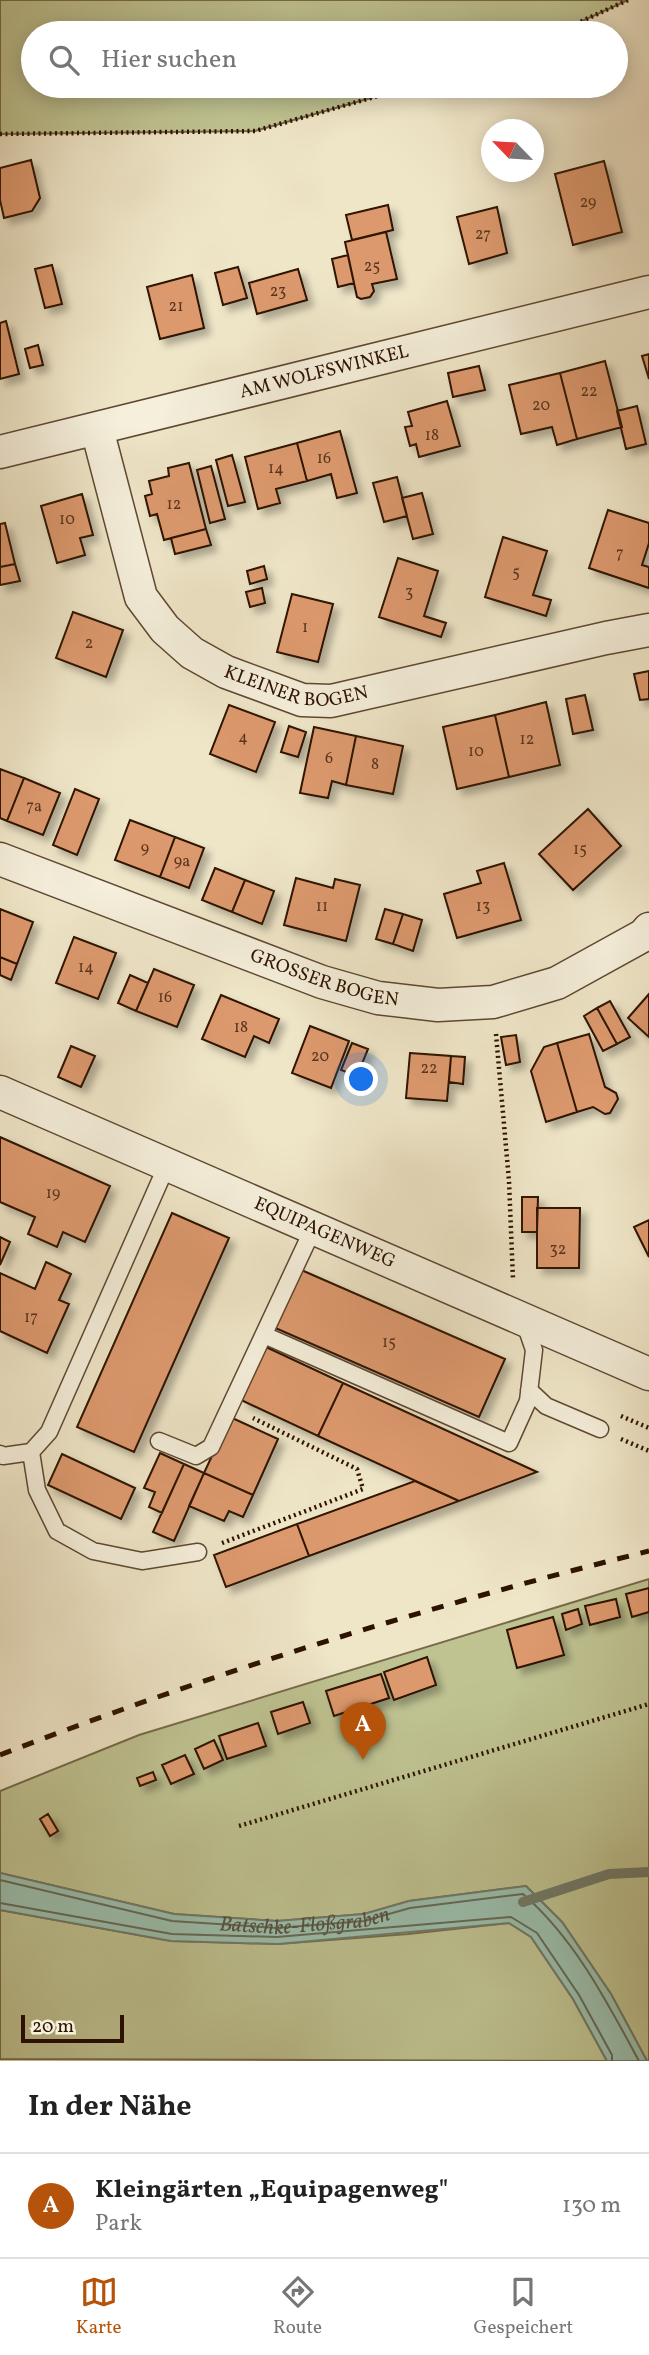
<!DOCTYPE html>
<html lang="de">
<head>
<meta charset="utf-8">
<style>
	:root { --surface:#fff; --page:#f6f6f6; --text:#222; --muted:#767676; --line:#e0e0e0; --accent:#b45309 }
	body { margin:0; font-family:Vollkorn,serif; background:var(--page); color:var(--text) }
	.compass { position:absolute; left:481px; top:119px; width:63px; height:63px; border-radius:50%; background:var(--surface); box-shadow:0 4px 18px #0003; rotate:295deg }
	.scale { position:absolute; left:21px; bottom:18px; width:103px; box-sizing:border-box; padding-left:7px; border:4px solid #2d1200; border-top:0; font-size:19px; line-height:24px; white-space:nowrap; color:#2d1200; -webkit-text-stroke:5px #f5efdb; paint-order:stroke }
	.you { position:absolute; left:362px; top:1080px; width:24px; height:24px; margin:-18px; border:5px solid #fff; border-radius:50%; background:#1a73e8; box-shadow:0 0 0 10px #1a73e833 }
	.badge { display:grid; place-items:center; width:46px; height:46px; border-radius:50%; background:var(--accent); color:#fff; font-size:23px; font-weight:700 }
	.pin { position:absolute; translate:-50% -58px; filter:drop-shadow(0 2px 4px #0008) }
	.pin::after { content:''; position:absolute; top:37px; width:24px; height:21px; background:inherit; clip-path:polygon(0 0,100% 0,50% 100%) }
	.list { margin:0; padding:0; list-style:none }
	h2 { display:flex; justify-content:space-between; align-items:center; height:91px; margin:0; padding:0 28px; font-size:30px }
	h2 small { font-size:23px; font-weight:400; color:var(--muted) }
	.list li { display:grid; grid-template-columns:46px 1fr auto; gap:21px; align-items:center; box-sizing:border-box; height:105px; padding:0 28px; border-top:2px solid var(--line) }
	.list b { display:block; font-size:26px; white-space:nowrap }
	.list p { margin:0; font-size:23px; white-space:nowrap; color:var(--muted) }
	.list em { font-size:23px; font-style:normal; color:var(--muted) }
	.icon { flex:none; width:38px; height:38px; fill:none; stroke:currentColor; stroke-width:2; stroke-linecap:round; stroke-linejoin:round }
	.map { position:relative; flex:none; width:649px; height:2061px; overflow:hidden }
	.search { position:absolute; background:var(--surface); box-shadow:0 4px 18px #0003; left:21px; right:21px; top:21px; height:77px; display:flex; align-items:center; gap:18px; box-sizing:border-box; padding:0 24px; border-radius:38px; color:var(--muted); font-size:26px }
	.sheet { height:196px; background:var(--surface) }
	nav { display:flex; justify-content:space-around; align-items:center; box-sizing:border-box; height:98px; border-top:2px solid var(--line); background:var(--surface); font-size:19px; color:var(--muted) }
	nav a { display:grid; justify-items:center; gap:4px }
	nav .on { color:var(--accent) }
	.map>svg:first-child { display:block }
	.green { fill:#bfc392; stroke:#766a49; stroke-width:2 }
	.water { fill:#9bc0af; stroke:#6f7a69; stroke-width:2 }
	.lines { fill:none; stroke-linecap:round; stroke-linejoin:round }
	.shore { stroke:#646958; stroke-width:2 }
	.stream { stroke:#6f7a69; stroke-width:10 }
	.building { fill:#dd996e; stroke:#2d1200; stroke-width:2; filter:url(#shadow) }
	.lane-casing { stroke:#5e4732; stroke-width:19 }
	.street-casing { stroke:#5e4732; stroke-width:35 }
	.path { stroke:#2d1200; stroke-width:4.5; stroke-dasharray:2 3.5; stroke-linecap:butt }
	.lane { stroke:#f5efdb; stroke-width:16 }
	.street { stroke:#f5efdb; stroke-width:32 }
	.rail { stroke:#2d1200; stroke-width:5; stroke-dasharray:12 12; stroke-linecap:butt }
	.labels { text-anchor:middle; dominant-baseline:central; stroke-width:5; stroke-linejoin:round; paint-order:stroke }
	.number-label { font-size:16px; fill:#59341c }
	.street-label { font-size:19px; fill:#2d1200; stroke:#f5efdb }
	.water-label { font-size:21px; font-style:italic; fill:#544f3d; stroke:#f5efdb }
</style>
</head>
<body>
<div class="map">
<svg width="649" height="2061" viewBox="0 0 649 2061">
	<defs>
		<filter id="shadow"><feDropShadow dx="6" dy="6" stdDeviation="3.5" flood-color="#0004"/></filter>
	</defs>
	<rect width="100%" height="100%" fill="#efe6c8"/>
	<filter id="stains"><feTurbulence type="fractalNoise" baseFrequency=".00286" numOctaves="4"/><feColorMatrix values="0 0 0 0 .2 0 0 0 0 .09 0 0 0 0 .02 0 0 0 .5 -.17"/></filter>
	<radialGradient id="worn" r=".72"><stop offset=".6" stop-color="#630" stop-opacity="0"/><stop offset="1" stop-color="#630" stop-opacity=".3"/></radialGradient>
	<path class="green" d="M0,0H628L556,33H33V86H413L255,131L0,134Z
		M649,1579V2061H647L611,1994L562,1922L526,1886L409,1901L364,1914L277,1921L174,1914L0,1873V1791L139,1735Z
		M0,1910L171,1941L278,1944L408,1934L509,1923L531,1937L573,1999L607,2061L0,2059Z"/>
	<path class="water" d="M0,1873L174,1914L277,1921L364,1914L409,1901L526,1886L562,1922L611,1994L647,2061H607L573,1999L531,1937L509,1923L278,1944L171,1941L0,1910Z"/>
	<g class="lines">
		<g class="shore">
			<path id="s1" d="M0,1880L172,1921L277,1928L364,1921L410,1908L523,1894C575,1939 607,2002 639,2061"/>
			<path d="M0,1903L172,1934L277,1937L511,1917L537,1933L579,1995L612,2055V2061"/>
		</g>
		<path class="stream" d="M523,1902L609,1874L649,1872"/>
	</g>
	<path class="building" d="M31,160L40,198L32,211L4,218L0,200V168Z
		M604,161L622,232L573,245L555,174Z
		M388,205L393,230L352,240L346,215Z
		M497,207L507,253L469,264L457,217Z
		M386,232L397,279L372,284L374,291L370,297L361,299L357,297L345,242Z
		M348,255L354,283L338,287L332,259Z
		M52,265L62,304L45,308L35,269Z
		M238,267L247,298L223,305L215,273Z
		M298,269L307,300L257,314L249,283Z
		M192,275L204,328L160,339L147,287Z
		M6,321L19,374L0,379V323Z
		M38,345L43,365L30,368L25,349Z
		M649,354V379L642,356Z
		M605,361L622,427L577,439L560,373Z
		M479,366L485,390L453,397L448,373Z
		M560,373L577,439L557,445L552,427L521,434L509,385Z
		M447,401L460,446L419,457L416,444L410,446L405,427L412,426L408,412Z
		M637,406L646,444L626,449L617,411Z
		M340,431L357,493L337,498L331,474L307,481L297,443Z
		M297,443L307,481L276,489L280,503L258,509L245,457Z
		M232,455L245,502L228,506L216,460Z
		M189,463L206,529L164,540L157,514L150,516L145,496L152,494L149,481L169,476L168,468Z
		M211,466L225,519L210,523L197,470Z
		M397,477L407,516L384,522L373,483Z
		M422,493L433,534L413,539L402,498Z
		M82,494L93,535L80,538L85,555L57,563L41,506Z
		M608,510L649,523V543L642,565L649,567V588L589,568Z
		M5,523L15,564L0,567V524Z
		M206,529L211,545L175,554L171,538Z
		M503,537L547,551L533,595L551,600L546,616L485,597Z
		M398,558L438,571L424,616L446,623L441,637L379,617Z
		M15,564L20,581L0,585V567Z
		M264,566L267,579L250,584L247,571Z
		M262,588L265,603L250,607L246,592Z
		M292,594L333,604L318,662L277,652Z
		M73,612L123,630L106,677L56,658Z
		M649,671V699L640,700L634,674Z
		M585,695L593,730L573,734L566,699Z
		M546,702L560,765L509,777L495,715Z
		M229,705L275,722L256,772L210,754Z
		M495,715L509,777L457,789L443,727Z
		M289,726L306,732L298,757L281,752Z
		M314,727L356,736L346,785L332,781L328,798L300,793Z
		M356,736L403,746L393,794L346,785Z
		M0,769L24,778L7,821L0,818Z
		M24,778L60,793L43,835L7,821Z
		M75,789L99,799L77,855L53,845Z
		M588,809L621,846L573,890L539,854Z
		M130,820L175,837L160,877L115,860Z
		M175,837L204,848L189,888L160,877Z
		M504,863L521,920L457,938L444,894L481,883L477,871Z
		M215,868L245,880L232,912L202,900Z
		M296,878L333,888L335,879L360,885L346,941L284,925Z
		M245,880L274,891L262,924L232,912Z
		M0,909L33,922L17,964L0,957Z
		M385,909L403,914L393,944L376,939Z
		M403,914L422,920L413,951L393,944Z
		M74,937L116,953L98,999L56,983Z
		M0,957L17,964L11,980L0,975Z
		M154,969L194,985L177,1027L136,1011Z
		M130,975L148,983L136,1011L118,1003Z
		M649,994V1037L628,1018Z
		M221,995L279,1019L269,1043L254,1036L245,1057L202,1039Z
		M610,1001L630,1037L617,1044L597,1008Z
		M597,1008L617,1044L603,1051L584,1016Z
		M310,1026L349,1041L331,1088L292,1073Z
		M589,1034L605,1087L616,1093L618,1099L610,1113L605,1114L593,1107L577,1112L557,1043Z
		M516,1035L520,1062L506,1065L501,1037Z
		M352,1043L368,1049L357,1076L341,1070Z
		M557,1043L577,1112L546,1122L531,1071L544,1047Z
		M71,1046L95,1056L81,1087L58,1077Z
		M410,1053L451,1056L447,1101L406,1098Z
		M451,1056L465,1057L463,1084L449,1082Z
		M0,1137L110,1186L85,1242L63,1232L57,1247L28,1234L35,1217L0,1202Z
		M522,1197H538L537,1232H522Z
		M537,1208H580L579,1268H537Z
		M172,1213L229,1238L134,1452L77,1427Z
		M649,1220V1257L634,1227Z
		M0,1237L10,1242L0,1265Z
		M46,1262L71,1274L59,1300L69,1304L47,1353L0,1331V1273L35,1289Z
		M299,1269L505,1359L479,1417L273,1327Z
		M266,1347L343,1383L318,1436L241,1400Z
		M343,1383L537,1472L459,1501L318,1436Z
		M230,1417L278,1439L253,1495L204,1473Z
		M160,1453L184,1464L162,1513L149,1507L155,1492L144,1488Z
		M62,1454L135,1488L121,1519L48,1485Z
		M184,1464L204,1473L174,1541L153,1532Z
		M204,1473L253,1495L243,1517L229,1511L224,1521L189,1506Z
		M415,1481L459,1501L309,1556L297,1524Z
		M297,1524L309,1556L226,1587L214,1555Z
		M649,1588V1612L632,1617L626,1594Z
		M616,1599L620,1617L590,1625L585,1606Z
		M578,1609L582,1624L566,1630L562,1614Z
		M553,1617L564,1655L517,1668L507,1630Z
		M427,1657L436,1685L394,1700L384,1672Z
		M381,1674L389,1698L334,1716L326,1691Z
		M303,1702L310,1723L278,1734L271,1712Z
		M258,1723L266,1746L227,1759L219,1736Z
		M214,1740L223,1760L204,1769L195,1749Z
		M185,1755L194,1774L171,1784L162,1765Z
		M153,1772L156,1780L140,1786L137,1778Z
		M48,1814L58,1831L50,1836L40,1819Z"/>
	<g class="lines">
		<g class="lane-casing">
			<path id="lane" d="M264,1335L509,1443L528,1401L534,1350L524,1321
				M529,1390L546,1406L600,1429
				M159,1441L196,1456L211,1447L313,1229
				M31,1452L37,1490L57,1531L93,1551L142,1561L198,1552
				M0,1454L3,1456L31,1452L49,1432L167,1165"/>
		</g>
		<g class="street-casing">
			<g id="street">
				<path id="s2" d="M97,429L141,597L165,629L192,653L226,672L302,700L331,701L606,638L649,630"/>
				<path id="s3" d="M0,452L649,292"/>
				<path id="s4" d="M0,859L322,982L378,998L438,1005L493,1002L557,983L644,935L649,929"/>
				<path id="s5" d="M0,1092L649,1374"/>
			</g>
		</g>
		<path class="path" d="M556,33L628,0
			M0,134L255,131L413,86
			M496,1034L509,1181L513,1280
			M621,1416L649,1428
			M621,1439L649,1451
			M222,1543L363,1489L357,1469L253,1418
			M239,1826L649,1704"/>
		<use href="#lane" class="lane"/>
		<use href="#street" class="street"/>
		<path class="rail" d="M0,1755C212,1673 428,1606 649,1551"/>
	</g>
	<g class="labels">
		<g class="number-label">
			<text x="588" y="203">29</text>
			<text x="483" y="235">27</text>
			<text x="372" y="267">25</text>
			<text x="278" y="292">23</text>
			<text x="176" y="307">21</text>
			<text x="589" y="392">22</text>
			<text x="541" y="406">20</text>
			<text x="432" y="436">18</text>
			<text x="324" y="459">16</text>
			<text x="276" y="469">14</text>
			<text x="174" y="505">12</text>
			<text x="67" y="520">10</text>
			<text x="620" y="554">7</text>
			<text x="516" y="573">5</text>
			<text x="409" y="593">3</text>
			<text x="305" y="628">1</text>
			<text x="89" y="644">2</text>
			<text x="243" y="738">4</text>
			<text x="527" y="740">12</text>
			<text x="476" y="752">10</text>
			<text x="329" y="759">6</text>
			<text x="375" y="765">8</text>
			<text x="34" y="807">7a</text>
			<text x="145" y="849">9</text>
			<text x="580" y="850">15</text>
			<text x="182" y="862">9a</text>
			<text x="322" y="907">11</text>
			<text x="483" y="907">13</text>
			<text x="86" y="968">14</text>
			<text x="165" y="998">16</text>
			<text x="241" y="1028">18</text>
			<text x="320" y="1057">20</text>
			<text x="429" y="1069">22</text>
			<text x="53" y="1194">19</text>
			<text x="558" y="1250">32</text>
			<text x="31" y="1318">17</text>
			<text x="389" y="1343">15</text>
		</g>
		<g class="street-label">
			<text stroke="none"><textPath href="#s3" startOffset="334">AM WOLFSWINKEL</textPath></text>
			<text stroke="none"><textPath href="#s2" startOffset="362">KLEINER BOGEN</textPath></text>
			<text stroke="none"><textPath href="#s4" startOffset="346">GROSSER BOGEN</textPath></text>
			<text stroke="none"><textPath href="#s5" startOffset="354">EQUIPAGENWEG</textPath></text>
		</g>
		<g class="water-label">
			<text stroke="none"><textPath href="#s1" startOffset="310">Batschke‐Floßgraben</textPath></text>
		</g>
	</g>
	<rect width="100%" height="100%" filter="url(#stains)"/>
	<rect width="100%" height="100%" fill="url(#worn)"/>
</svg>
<svg class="compass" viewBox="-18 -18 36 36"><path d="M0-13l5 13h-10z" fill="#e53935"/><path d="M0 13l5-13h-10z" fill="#767676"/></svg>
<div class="scale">20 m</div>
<div class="you"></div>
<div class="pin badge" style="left:363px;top:1760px">A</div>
<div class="search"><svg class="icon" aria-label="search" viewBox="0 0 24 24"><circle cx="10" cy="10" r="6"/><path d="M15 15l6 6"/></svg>Hier suchen</div>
</div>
<section class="sheet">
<h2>In der Nähe<small></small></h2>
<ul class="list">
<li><span class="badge">A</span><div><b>Kleingärten „Equipagenweg&quot;</b><p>Park</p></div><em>130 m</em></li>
</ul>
</section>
<nav>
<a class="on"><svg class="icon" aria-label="map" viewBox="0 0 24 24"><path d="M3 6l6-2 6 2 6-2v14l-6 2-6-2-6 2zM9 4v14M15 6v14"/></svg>Karte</a>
<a><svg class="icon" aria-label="directions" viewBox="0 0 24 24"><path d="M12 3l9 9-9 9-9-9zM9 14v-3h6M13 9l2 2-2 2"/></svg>Route</a>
<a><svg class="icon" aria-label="saved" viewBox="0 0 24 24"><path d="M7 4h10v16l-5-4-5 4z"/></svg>Gespeichert</a>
</nav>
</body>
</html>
